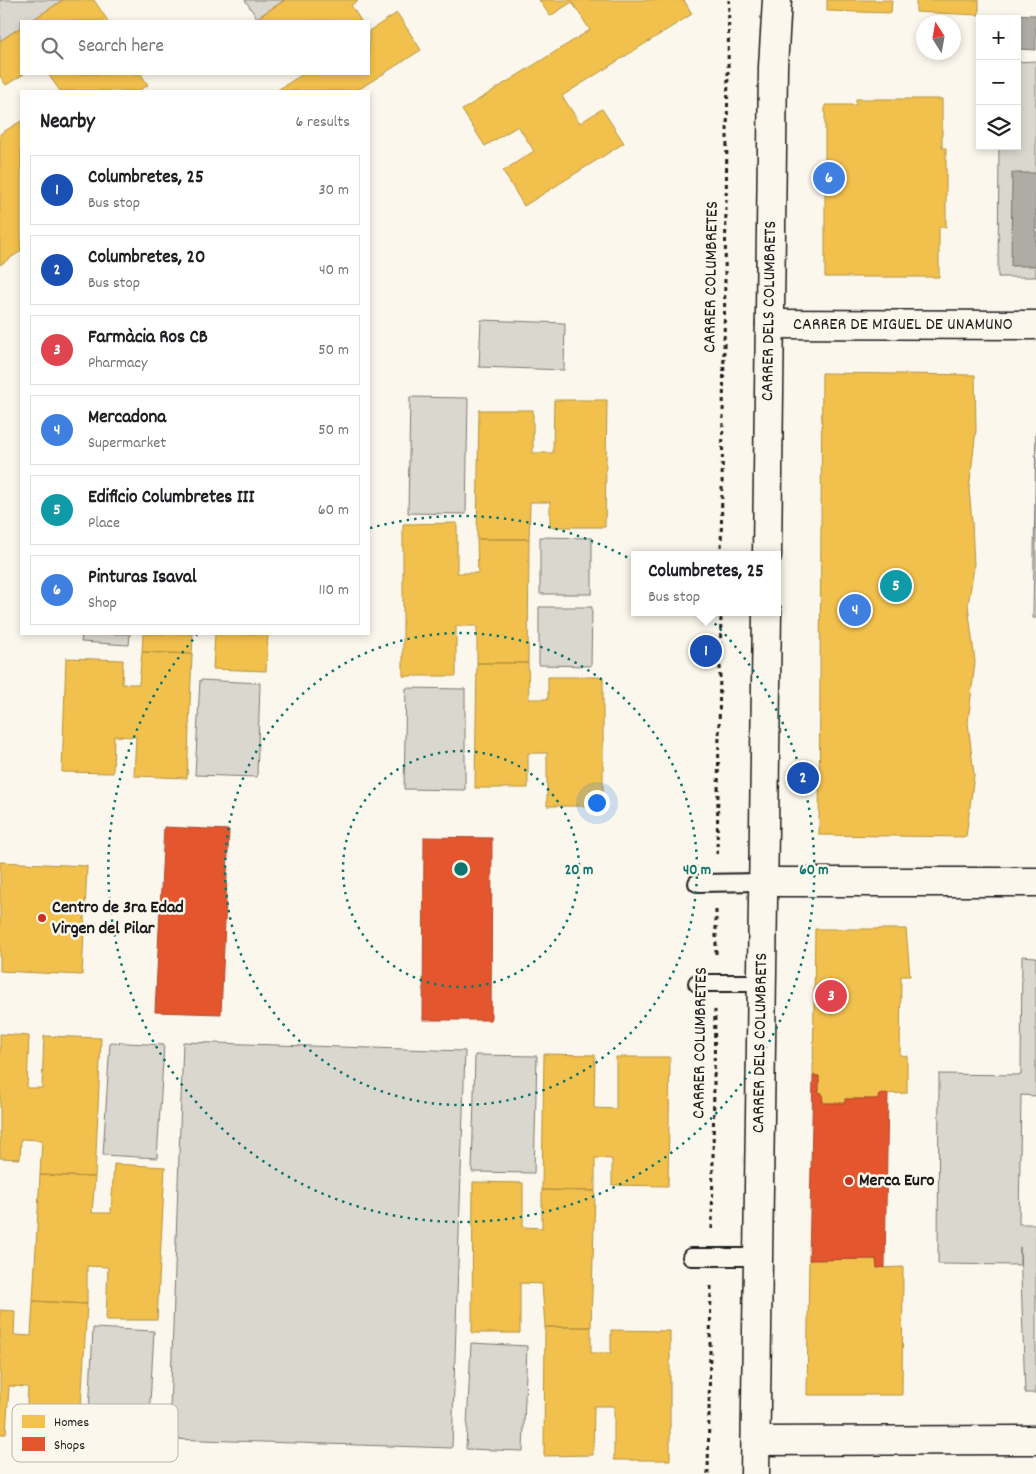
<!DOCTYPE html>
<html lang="en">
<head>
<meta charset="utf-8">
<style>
	:root { --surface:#fff; --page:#f6f6f6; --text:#202124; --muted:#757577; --line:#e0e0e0; --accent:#d93025 }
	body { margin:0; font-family:Dekko,sans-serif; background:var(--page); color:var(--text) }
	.controls { position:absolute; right:15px; top:15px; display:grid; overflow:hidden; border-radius:0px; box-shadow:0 2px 8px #0003 }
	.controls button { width:45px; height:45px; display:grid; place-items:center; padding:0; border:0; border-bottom:1px solid var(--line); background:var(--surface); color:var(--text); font:25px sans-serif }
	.compass { position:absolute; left:916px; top:15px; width:45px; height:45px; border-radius:50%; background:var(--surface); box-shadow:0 2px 8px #0003; rotate:349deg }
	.you { position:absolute; left:596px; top:802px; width:18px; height:18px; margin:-12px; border:4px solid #fff; border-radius:50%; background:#1a73e8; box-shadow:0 0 0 8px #1a73e833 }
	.badge { display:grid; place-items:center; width:32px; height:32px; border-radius:50%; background:var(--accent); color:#fff; font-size:16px; font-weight:700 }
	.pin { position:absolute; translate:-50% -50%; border:2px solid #fff; box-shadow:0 1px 5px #0006 }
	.popup { position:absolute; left:631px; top:551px; width:150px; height:65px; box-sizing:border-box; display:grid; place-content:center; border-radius:0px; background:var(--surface); filter:drop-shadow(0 1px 4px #0005); font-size:16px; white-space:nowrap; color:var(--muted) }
	.popup b { font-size:19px; color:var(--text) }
	.popup::after { content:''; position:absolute; left:50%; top:100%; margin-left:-10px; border:10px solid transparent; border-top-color:var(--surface) }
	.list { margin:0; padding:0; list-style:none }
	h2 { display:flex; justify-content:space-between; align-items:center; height:65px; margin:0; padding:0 20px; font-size:21px }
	h2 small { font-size:16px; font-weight:400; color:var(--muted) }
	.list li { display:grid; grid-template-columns:32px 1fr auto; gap:15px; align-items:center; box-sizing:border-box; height:70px; margin:0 10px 10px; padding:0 10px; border:1px solid var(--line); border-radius:0px }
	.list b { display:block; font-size:19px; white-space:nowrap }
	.list p { margin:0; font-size:16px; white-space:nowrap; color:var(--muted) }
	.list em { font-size:16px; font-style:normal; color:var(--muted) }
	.icon { flex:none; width:28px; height:28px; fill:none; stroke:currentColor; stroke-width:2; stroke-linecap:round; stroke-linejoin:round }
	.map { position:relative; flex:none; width:1036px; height:1474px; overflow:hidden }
	.search { position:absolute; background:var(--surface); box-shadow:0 2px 8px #0003; left:20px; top:20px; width:350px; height:55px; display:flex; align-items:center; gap:12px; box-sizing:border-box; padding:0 18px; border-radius:0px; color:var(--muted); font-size:19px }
	.panel { position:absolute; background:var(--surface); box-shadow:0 2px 8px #0003; left:20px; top:90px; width:350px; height:545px; border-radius:0px }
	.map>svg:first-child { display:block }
	.green { fill:#dad7ce; stroke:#7b7a75 }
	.water { fill:#afaca5; stroke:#74726e }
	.homes { fill:#f2c14e; stroke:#b2903f }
	.shops { fill:#e4572e; stroke:#a84529 }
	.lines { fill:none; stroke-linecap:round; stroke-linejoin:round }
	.service-casing { stroke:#1c1c1c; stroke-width:20 }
	.minor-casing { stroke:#1c1c1c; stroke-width:31 }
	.tertiary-casing { stroke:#1c1c1c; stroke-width:31 }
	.path { stroke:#1c1c1c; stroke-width:3; stroke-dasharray:4 4; stroke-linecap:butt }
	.service { stroke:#fbf7ec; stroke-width:16 }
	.minor { stroke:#fbf7ec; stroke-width:28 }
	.tertiary { stroke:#fbf7ec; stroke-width:28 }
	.ring { fill:none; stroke:#0f766e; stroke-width:2.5; stroke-dasharray:2.5 5 }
	.poi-dot { fill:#c8321e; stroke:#fbf7ec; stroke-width:2 }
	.labels { text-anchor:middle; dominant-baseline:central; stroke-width:5; stroke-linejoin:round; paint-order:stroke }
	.street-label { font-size:18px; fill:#1c1c1c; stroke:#fbf7ec }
	.poi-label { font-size:18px; font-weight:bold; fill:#1c1c1c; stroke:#fbf7ec; text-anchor:start }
	.key { fill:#fbf7ec; stroke:#b8b5ae; stroke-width:1 }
	.key-label { font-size:14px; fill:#1c1c1c }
	.centre { fill:#0f766e; stroke:#fbf7ec; stroke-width:2.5 }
	.ring-label { font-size:15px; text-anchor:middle; font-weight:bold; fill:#0f766e; stroke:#fbf7ec; stroke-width:5; stroke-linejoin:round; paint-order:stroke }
</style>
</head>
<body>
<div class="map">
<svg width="1036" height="1474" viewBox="0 0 1036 1474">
	<rect width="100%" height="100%" fill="#fbf7ec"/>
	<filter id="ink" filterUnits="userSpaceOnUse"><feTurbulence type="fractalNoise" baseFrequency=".02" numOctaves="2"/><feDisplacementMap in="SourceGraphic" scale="10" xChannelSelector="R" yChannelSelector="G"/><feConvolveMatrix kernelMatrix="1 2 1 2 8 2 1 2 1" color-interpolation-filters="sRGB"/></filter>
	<g filter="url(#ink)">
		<path class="green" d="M0,0H63L31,21H21V27L0,41Z
			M245,0H285L257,18Z
			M1036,61V277H998L999,146H1017V62Z
			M481,320L565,323L564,370L479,367Z
			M410,397L468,398L466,514L408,513Z
			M1036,432V618H1033Z
			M540,537L592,538V594H540Z
			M539,607H592L591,666L539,665Z
			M82,634H130L129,645L81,642Z
			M200,680L260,683L257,777L195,775Z
			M406,688L465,689V790L404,789Z
			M1022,956L1036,957V1096L1021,1095L1019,1224H1036V1393H1025L1020,1247V1265L938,1264L939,1074L1021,1075Z
			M110,1042L164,1045L157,1158L103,1155Z
			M183,1042L465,1051L452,1448L169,1439Z
			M475,1055L537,1056L534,1173L472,1172Z
			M93,1328L154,1331L148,1439L88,1437Z
			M471,1343L527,1346L523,1451L466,1449Z"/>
		<path class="water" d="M1008,14L1036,15V50L1017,49V19H1008Z
			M1012,173H1036V266H1011Z"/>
		<path class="homes" d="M63,0H94L108,21H31Z
			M285,0H359L351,5L361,21H260L257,18Z
			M539,0H684L692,14L562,96L580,123L602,109L624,143L524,206L503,171L534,151L518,126L485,146L462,110L590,30L572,2L550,16Z
			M827,0H892L891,13L827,11Z
			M916,0H979V15L916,12Z
			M397,13L421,50L356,91H276L303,74H369V31Z
			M21,27V74H24L6,85L0,76V41Z
			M48,74H141L148,85L138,91H60Z
			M856,99H942V148H946V227H939V277H825V105H856Z
			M21,121V251L0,265V134Z
			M822,373L975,375L976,430L969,489L972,522L974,567L968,605L975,662L968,722L974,775L966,837L819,835Z
			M554,400H607L605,527H550V502H530L529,539H477L479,410H533V453H553Z
			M457,523V573H478L477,539H529L528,663H477V626H456V676H403V524Z
			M143,634H193L192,654L142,652Z
			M215,634H268L266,671L213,669Z
			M142,652L192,654L187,778L134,776L136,737L114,736L113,773L62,772L66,658L123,660L122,684H139Z
			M477,663H528L529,699H548V677H603V806H547V753H528V788H475Z
			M0,862L87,866L82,975L0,971Z
			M815,929H906L910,976H901L900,1055L907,1056V1093L879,1094L878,1099H845V1103H823L822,1093H819V1076H813Z
			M0,1034L29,1036L27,1088H42L44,1036L101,1038L95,1177L40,1175L42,1140L21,1139L20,1159L0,1158Z
			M544,1054L595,1055L594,1108L616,1109V1057H670L668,1186L612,1185V1159L595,1158V1191L542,1190Z
			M114,1164L165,1167L157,1320H106L108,1267L87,1266V1304L33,1301L40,1175L95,1177L92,1213H111Z
			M473,1182L523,1183V1227L542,1228V1190L595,1191L591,1327H545L542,1284L520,1283V1333H472Z
			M876,1259L877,1268L903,1267L902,1395H807L809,1260Z
			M33,1301L87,1304L79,1442L25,1439L28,1387L9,1386L6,1434H0V1310L15,1311L14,1335L31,1336Z
			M545,1327H591V1353H611V1330L670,1331V1460H614V1406H594L593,1455L544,1456Z"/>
		<path class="shops" d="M164,827L229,830L221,1014L155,1012Z
			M424,837L492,838L491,1020H423Z
			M813,1076H819V1093H822L823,1103H845V1099H878L879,1094H888L885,1267L877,1268L876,1259L809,1260Z"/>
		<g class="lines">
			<g class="service-casing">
				<path id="service" d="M697,883L763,882
					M697,983H762
					M691,1257H758"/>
			</g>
			<g class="minor-casing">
				<path id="minor" d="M770,324L1036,325
					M763,882H1036
					M756,1441L1036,1440"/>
			</g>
			<g class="tertiary-casing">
				<path id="tertiary" d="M767,555L773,67L777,0
					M755,1474L767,612"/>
			</g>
			<path class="path" d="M721,555L729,0
				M717,854L721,612
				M716,954V910
				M712,1229L715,1010
				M708,1474L711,1285"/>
			<use href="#service" class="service"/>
			<use href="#minor" class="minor"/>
			<use href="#tertiary" class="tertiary"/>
		</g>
	</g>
	<g class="ring">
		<circle cx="461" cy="869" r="118"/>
		<circle cx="461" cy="869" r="236"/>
		<path d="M370 528A353 353 0 1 1 197 635"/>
	</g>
	<g class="poi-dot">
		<circle cx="42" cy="918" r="5"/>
		<circle cx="849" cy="1181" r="5"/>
	</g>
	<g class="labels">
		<g class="street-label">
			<text transform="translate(712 277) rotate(-89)">CARRER COLUMBRETES</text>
			<text transform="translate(770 311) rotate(-89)">CARRER DELS COLUMBRETS</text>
			<text x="903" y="325">CARRER DE MIGUEL DE UNAMUNO</text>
			<text transform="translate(701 1043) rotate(-89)">CARRER COLUMBRETES</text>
			<text transform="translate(761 1043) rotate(-89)">CARRER DELS COLUMBRETS</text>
		</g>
		<g class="poi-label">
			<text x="52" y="908">Centro de 3ra Edad<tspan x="52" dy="21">Virgen del Pilar</tspan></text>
			<text x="859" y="1181">Merca Euro</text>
		</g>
	</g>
	<rect x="12" y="1404" width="166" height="58" rx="8" class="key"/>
	<rect x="22" y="1415" width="23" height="13" fill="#f2c14e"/>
	<rect x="22" y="1437" width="23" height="14" fill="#e4572e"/>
	<g class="key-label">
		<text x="54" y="1426">Homes</text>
		<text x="54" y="1449">Shops</text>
	</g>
	<circle cx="461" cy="869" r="8" class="centre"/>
	<g class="ring-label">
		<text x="579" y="874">20 m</text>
		<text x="697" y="874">40 m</text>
		<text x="814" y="874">60 m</text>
	</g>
</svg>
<div class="controls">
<button>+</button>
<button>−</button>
<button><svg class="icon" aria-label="layers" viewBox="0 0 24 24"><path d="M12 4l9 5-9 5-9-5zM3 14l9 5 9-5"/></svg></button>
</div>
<svg class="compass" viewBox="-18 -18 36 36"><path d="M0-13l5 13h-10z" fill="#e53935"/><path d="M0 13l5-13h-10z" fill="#757577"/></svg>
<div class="you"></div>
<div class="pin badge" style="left:706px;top:651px;background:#1a4fb4">1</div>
<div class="popup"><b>Columbretes, 25</b>Bus stop</div>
<div class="pin badge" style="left:803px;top:778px;background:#1a4fb4">2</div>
<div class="pin badge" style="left:831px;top:996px;background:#e0444e">3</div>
<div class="pin badge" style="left:855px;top:610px;background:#3f7fe0">4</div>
<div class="pin badge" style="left:896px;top:586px;background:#0f9aa8">5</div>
<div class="pin badge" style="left:829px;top:178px;background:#3f7fe0">6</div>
<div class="search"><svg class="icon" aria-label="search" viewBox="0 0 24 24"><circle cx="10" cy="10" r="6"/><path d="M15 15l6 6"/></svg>Search here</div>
<section class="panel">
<h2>Nearby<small>6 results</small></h2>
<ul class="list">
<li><span class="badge" style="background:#1a4fb4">1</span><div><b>Columbretes, 25</b><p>Bus stop</p></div><em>30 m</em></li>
<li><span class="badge" style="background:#1a4fb4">2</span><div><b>Columbretes, 20</b><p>Bus stop</p></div><em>40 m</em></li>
<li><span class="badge" style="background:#e0444e">3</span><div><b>Farmàcia Ros CB</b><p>Pharmacy</p></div><em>50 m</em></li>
<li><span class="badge" style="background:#3f7fe0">4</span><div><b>Mercadona</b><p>Supermarket</p></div><em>50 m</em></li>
<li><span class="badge" style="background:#0f9aa8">5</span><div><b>Edificio Columbretes III</b><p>Place</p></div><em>60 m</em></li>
<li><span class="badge" style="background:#3f7fe0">6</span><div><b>Pinturas Isaval</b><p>Shop</p></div><em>110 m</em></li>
</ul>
</section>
</div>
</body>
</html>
